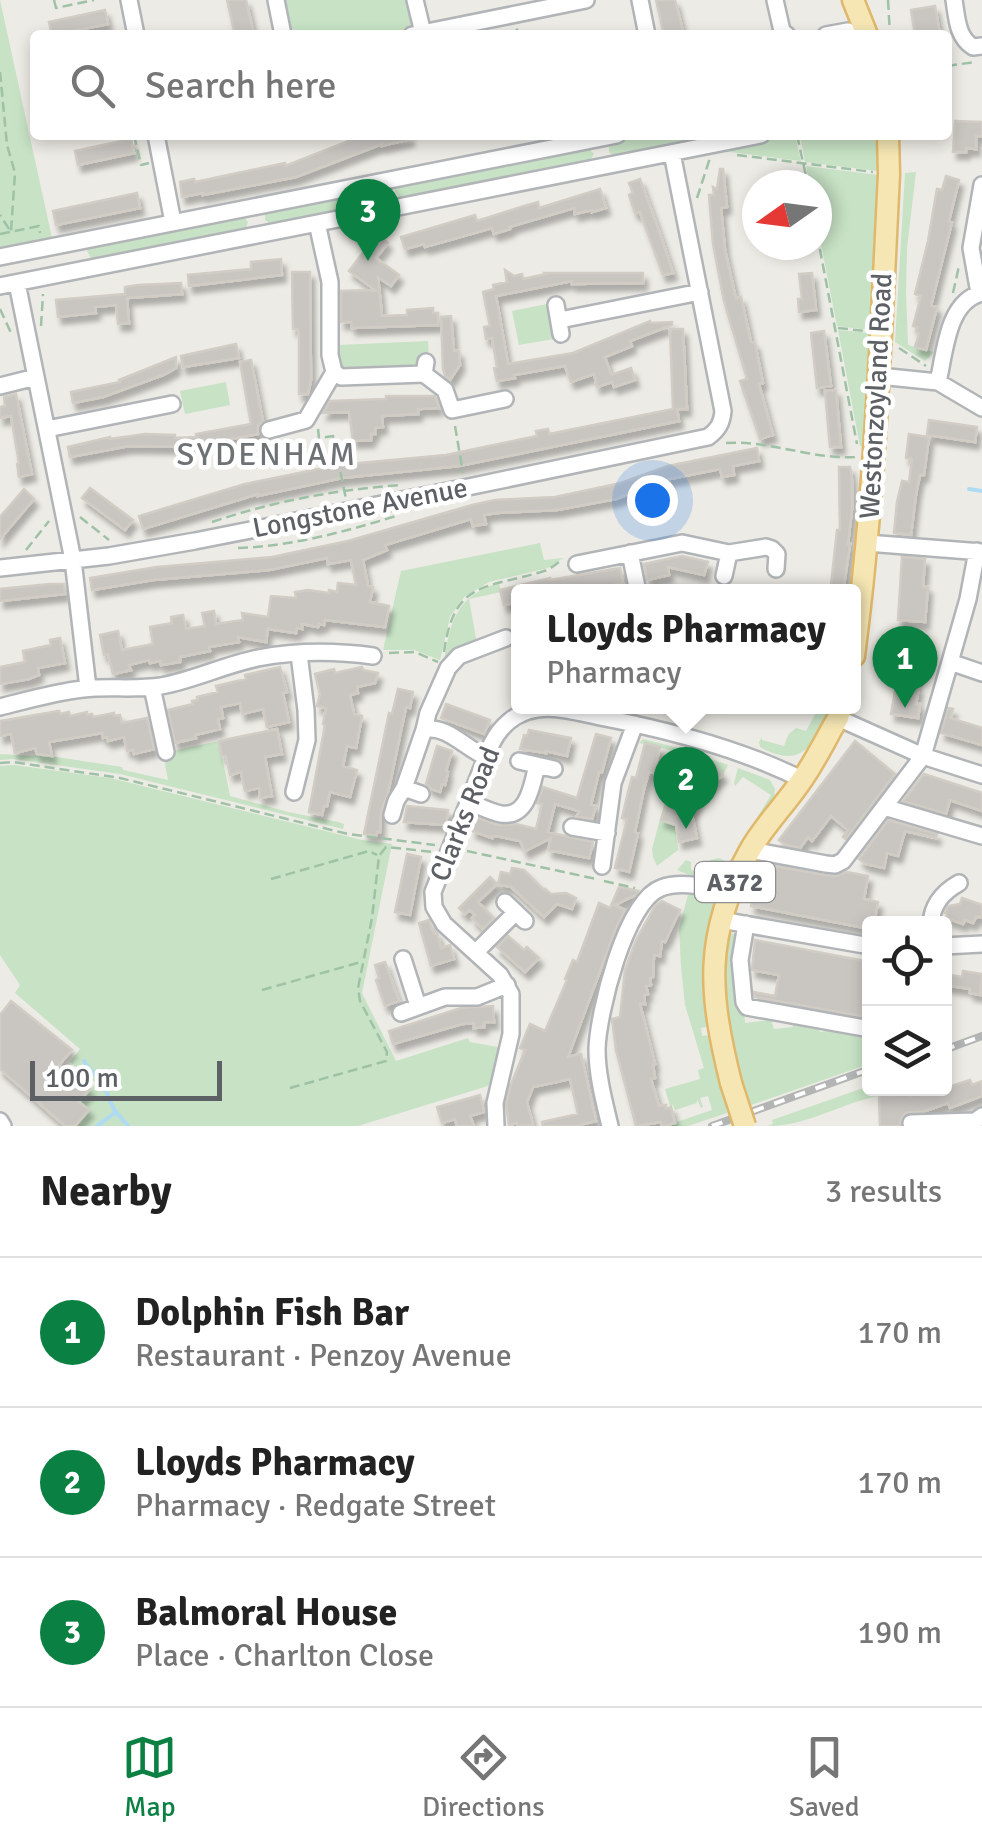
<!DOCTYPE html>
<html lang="en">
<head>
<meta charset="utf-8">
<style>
	:root { --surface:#fff; --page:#f6f6f6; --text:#222; --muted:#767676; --line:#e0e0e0; --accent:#0b8043 }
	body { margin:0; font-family:Signika,sans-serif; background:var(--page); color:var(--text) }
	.controls { position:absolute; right:30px; bottom:30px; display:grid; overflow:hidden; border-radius:10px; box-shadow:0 5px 15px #0003 }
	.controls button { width:90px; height:90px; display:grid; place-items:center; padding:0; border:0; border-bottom:2px solid var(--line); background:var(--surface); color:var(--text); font:50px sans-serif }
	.compass { position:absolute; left:742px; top:170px; width:90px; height:90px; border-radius:50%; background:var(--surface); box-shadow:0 5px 15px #0003; rotate:256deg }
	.scale { position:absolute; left:30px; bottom:25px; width:192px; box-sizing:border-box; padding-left:10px; border:5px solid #5d6064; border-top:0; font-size:28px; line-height:35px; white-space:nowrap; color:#5d6064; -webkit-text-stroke:8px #fff; paint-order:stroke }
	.you { position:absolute; left:652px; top:500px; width:35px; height:35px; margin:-25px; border:8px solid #fff; border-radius:50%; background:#1a73e8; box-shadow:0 0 0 15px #1a73e833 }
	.badge { display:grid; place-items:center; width:65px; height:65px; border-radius:50%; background:var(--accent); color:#fff; font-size:32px; font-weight:700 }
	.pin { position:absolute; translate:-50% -82px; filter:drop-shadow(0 2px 5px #0008) }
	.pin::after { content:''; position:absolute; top:52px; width:35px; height:30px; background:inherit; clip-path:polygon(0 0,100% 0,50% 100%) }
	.popup { position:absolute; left:511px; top:584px; width:350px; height:130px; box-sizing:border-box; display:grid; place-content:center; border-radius:10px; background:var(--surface); filter:drop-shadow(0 2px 8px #0005); font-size:32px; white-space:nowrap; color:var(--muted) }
	.popup b { font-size:38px; color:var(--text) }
	.popup::after { content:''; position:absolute; left:50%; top:100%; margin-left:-20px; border:20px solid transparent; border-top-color:var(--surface) }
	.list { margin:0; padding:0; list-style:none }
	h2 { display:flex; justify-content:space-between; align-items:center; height:130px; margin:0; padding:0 40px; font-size:42px }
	h2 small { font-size:32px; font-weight:400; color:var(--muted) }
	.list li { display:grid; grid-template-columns:65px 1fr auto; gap:30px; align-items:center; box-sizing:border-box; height:150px; padding:0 40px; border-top:2px solid var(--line) }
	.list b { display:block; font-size:38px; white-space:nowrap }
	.list p { margin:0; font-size:32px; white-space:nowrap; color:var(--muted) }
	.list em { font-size:32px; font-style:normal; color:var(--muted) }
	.icon { flex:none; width:55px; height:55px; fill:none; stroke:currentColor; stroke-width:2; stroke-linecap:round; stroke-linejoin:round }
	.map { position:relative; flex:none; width:982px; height:1126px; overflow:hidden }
	.search { position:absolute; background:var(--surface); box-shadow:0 5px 15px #0003; left:30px; right:30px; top:30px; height:110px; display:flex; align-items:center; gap:25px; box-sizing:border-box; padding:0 35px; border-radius:10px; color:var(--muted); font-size:38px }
	.sheet { height:580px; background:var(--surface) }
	nav { display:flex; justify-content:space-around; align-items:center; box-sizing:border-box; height:140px; border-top:2px solid var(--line); background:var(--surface); font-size:28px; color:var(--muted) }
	nav a { display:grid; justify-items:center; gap:5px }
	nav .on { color:var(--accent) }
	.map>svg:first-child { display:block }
	.green { fill:#c7e2c5 }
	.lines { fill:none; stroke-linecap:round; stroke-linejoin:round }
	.stream { stroke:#aedaf4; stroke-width:4 }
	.building { fill:#c9c6c2; stroke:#d1ccc4; stroke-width:2.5; filter:url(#shadow) }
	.minor-casing { stroke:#b2b5b8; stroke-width:20 }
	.major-casing { stroke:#e0b86c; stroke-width:25 }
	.path { stroke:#9fc2a7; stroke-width:2.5; stroke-dasharray:10 5; stroke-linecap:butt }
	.minor { stroke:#fff; stroke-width:15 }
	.major { stroke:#f5e6b3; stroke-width:20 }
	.rail-casing { stroke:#b3b4b4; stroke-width:8 }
	.rail { stroke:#fff; stroke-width:4; stroke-dasharray:11; stroke-linecap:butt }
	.major-bridge-casing { stroke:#e0b86c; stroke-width:25; stroke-linecap:butt }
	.major-bridge { stroke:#f5e6b3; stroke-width:20 }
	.labels { text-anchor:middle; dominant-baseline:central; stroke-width:9; stroke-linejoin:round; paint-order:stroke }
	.shield { fill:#fff; stroke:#8e9092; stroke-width:2.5 }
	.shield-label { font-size:25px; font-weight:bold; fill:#5d6064 }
	.street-label { font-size:28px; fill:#5d6064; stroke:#fff }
	.quarter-label { font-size:32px; letter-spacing:2.5px; fill:#6e7275; stroke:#fff }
</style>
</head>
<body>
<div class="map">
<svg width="982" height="1126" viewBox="0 0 982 1126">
	<defs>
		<filter id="shadow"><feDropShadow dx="4" dy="7" stdDeviation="2.5" flood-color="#0004"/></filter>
	</defs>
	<rect width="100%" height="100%" fill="#edebe5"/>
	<path class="green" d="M0,0L52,238L0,248Z
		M282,0H410C412,10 416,22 406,29C394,40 309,35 289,35Z
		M651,135H724L616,157L609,152V147L614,142Z
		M795,135L801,161L715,150L792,135Z
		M800,135H873L879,150L878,171L805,162Z
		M588,148L594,154L589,162L403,198L399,197L395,191L396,186Z
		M806,166L878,175L870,330L837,326L817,223V185H810Z
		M916,172L907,248L906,292L908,345L934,352L925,361L895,342L905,173Z
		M372,190L377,192L380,197L374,205L272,225L265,220V214L268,210Z
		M243,216L248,222L245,230L92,260L87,251L90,246Z
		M547,304L554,339L519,345L512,311Z
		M838,330L870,333L864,446H860Z
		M428,341L429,358L417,369L344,370L338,362V345Z
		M226,382L230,405L185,414L180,391Z
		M540,543L544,560L563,558L548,568L489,582L464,597L450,617L440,660L414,650H383L401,571Z
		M499,583L501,592L469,599L477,644L444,662C450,622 456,596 499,583Z
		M819,707H831C815,743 803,771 760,747L759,742L762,737V740L784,746L788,735L796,728L806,731Z
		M643,739L679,748L728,765L722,777L711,761L687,781L676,778L661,819L671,823L674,815L678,850L657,866L653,857L652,849L678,752L639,743Z
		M219,741L230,796L288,812L338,822L344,824L343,829L120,774L13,759L0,760V754L33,756L37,754L122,767L123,770L168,780L163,753Z
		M14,765L110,778L362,840L392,844L362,993L396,1061L468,1038L470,1042L498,1047V1059L491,1085L358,1126H75L89,1110L79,1102L96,1083L70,1062L80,1049L15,993L20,985L0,955V766Z
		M738,768L770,780L775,789L774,798L729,866C715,884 696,878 677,870L686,860L691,862V870L703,874L710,860L719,858L729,863L771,795L743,777L735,786L734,783Z
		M688,895H707L712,898L714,903L706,958L710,1026L701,1028L702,1036L711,1035L722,1075L727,1113L688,1126H665L712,1110L708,1096L700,1098L703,1107L701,1108L697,1099V1103L675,1110L673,1105L670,1106L665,1089L700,1079L698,1070L704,1068L685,1005L681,966L679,928Z
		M727,933L740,935L745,1023L771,1020L774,1029L793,1027L791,1018L816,1022L820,1032L827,1031L825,1023L869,1032V1064L748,1106L728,1027L722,978Z
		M869,1086L870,1088L897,1089V1094C852,1095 814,1126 768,1126L773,1124L772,1120Z"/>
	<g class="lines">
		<path class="stream" d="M969,489L982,491
			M84,1061C89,1071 95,1073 101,1081C108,1091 109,1103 116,1112
			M97,1126L116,1112L128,1126"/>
	</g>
	<path class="building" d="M227,0H246L254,35H235Z
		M656,0H675L684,35H664Z
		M935,6L940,35H915L911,10Z
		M105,10L108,24L52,35L49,22Z
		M955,121L982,122V136H976V149L966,148V152H953Z
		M364,135H410V139L382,146V144L296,177L203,195V193L182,197L180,182L194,179L195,182L285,163V166Z
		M131,139L134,153L78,165L75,151Z
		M720,169H723L727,207L721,208L725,250L736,299L741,297L751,342L755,343L763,383L759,384L773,435L760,439L740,381L747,379L724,301L713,244L709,195H714L713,187L717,189Z
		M946,176L959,180L949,221L952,222L931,306L937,307L926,350L915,347L919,333L916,332L917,327L913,326L921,296L915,294L928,241L937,189L942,190Z
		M640,179L661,237L673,273L663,275L640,212L635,213L629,195L633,193L629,183Z
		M600,189L606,208L592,212V210L575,214L574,208L509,227L510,229L494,234L492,228L425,247L424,244L405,249L401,237L475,215L477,221L524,206L538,202L539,208Z
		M137,193L140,208L56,225L53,211Z
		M377,234L388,243L376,258L399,275L391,286L378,277L382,316L407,315V310L433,308V313H438V325L352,328L351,322H341V291L375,290L349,271Z
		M281,259L282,275L189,286L188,275L251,269V262Z
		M505,270L514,276L522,274L523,279L546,274L545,273H643V283L572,284V281L496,296L508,364L573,353L650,321L651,323L672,322V325L630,341L632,346L605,357L611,375L631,368L635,380L614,387L612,382L597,387L594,374L571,382L565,366L514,375L515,378L497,381L494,368L497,367L492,338L486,339L484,327L490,326L483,292L494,289L493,285L507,282Z
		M292,272H310L311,380L308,394H299V333L298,329H293Z
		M812,273L816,310L799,312L798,299H802L799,274Z
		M181,283L182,294L127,298L129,323L118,324L116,305L95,307L96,313L58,317L56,300L125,294V287L138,285Z
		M451,316L454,351H459L460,365L450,380L445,376L443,368L441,317Z
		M670,329H683L687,409H677L679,421L459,466L342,478L258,496V494L143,529L139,516L245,484L338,465L446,455L537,436L536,431L548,429L549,434L673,409Z
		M824,331L831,386L817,388L811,333Z
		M236,344L239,358L183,367L181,356Z
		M176,357V368L163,375L103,397L73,403L71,392L120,382L119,380Z
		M251,360L263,421L258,426V434L189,447L129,446L70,457L68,447L110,437V439L145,434L175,435V438L196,437V434L251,424L240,362Z
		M836,390L841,447H830L825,391Z
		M16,394L32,474L19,477L17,464L19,463L11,416L0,418V407L5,406L4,397Z
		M386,396H435L439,408L418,409V414L382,416L383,427L375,428V434H371V440L353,441L349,412L323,413L330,401L386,399Z
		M929,420L977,427L975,442L927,435Z
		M909,434L929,437L924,475H920L916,494L911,535L894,533L897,502L902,481L909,482L912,459L906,458Z
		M757,448L759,461L733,466L734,475L722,477L720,469L670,479L616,499L557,510L496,513L484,515L486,524L473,526L471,519L385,545L387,550L363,560L368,586L373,587L370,602L389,606L385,627L325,620L324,625L319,624L318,627L302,624V629L297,628L296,633L268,629L266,642L238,637L239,642L209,647L210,651L180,657V662L161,665L160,661L150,663L149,660L129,665L131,670L113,674L108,654L104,655L100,635L118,631L122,650L153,644L150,627L172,623L171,617L183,615L186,629L205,626L202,613L214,611L216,624L243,620L242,613L268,617L271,596L296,598L295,592L308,590L329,593V590L337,592L338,583L356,585L351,560L328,564L327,558L269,570L153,580L92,590L90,578L157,567L272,557L348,541L472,505L495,500L555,497L621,483L668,466Z
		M839,467H850L852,480V509L848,544H850L844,586L831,585L837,530H840Z
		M90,488L133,520L125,530L82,498Z
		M24,489L34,499L0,539V517Z
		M682,556L708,562L704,575L668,567L669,575L647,580L644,564Z
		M902,557L925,559L923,587H928L925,622L898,620Z
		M620,568L623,583L613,585L614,589L600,592H518V602L504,605L500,590L550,578V580Z
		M50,584H64L65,594L0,601V589Z
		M898,629L915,633L914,647L931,649L929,662L926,661L925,669L917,668L915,687L919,688L916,704H920L918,718L891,714L897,680L895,679Z
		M60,638L65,663L38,668L39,675L29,679L0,684V667L25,662L23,651L51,645L50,640Z
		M280,667L287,692L283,693L289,722L267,727L263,709L242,714L240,703L221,707L223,718L218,719L220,729L195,735L196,738L175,743L168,710L193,704L192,701L198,700L197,697L218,692L216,686L246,679L245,675Z
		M362,667L363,670L378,673L375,683L357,687L358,693L350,695L354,714L362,716L356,748L347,746L343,766L357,770L350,797L330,792L327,806H324L322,815L309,812L325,725L323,724L326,708L317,706L320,694L315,674L334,669L335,673Z
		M398,689L413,692L410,708L406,707L388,793L381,812L380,832H377L376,836L364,834L389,713L392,714Z
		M446,704L490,720L484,734L441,718Z
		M948,708L953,709L950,718L982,728V745L941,733Z
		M59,711L60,714L69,712L70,716L87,712V715L92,714L93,717L114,713V716L120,715L122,723L147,718L154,749L134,754L133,750L127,751L124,737L108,741L107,737L103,738L102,733L49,742L52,756L37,754L35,748L15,753L11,734L0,736V721Z
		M277,729L282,754L265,757L272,796L260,798L259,788L245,791L241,772L230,775L226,756H222L219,741Z
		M529,730L571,738L567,756L546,751V753L520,749L524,735L527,736Z
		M596,734L611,738L602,772H599L591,805L596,806L592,819L577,816L579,811L555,804L548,832L593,842L589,858L548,850L551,838L525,851L520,841L497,836H492V838L472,831L475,817L499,825L516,824L536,829L542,804L537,803L543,787L577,798Z
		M855,741L895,774L846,839L843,837L848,830L831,816L812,841L808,837L800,848L786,845L779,840Z
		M645,743L660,747L654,773L649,772L644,789L635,832L638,833L629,872L615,868L627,819L622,818L628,792L632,777L636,778Z
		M437,746L452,751L446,771L448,772L445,785L442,784L440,792L431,789L426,784Z
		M711,761L723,775L700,794L692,814L697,838L679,842L676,825L661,820L676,777L687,781Z
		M924,774L982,793V811L950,800L946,814L903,801Z
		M407,806L448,810L446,825L404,822Z
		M888,820L937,834L936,838L905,831L898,856L887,853L884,868L866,864L859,859Z
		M407,854L421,857L410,915L395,912Z
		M769,865L825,875L835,876L847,872L868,876L864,899L878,902L874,924H870V929L751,906L758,875L767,877Z
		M512,868L524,870L544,890L545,889L551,894L566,893L576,898L572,909L557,904L544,917L511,887L498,884L501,872L510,874Z
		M490,877L497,884L478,902L494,918L483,929L472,918L475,915L470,910L465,914L459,908Z
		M619,887L638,891L636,895L614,905L625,910L615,931L568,1057L581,1054L596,1121L575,1126H543L542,1122L578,1114L570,1079L533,1087L527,1102L533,1125L518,1126L517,1123L509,1125L506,1104L510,1087L525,1050L520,1048L530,1024L545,1031L567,980L565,979L573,960L577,962L599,903L610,908Z
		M962,898L982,905V917H976L973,923L965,920L963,924L946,918L947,914L945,913L948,906L960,904Z
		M662,901L680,910L665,942L662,941L660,956L654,955L653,977L650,978L651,985L646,986L648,994L644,995L645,1004H640L655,1064L653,1065L655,1078L651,1079L659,1106L666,1105V1109L671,1107L675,1123L665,1126H662L661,1122L636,1126L616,1050L612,1019L620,1017L625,970L636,940L655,906Z
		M429,920L434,934L437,933L441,948L450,945L454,959L431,966L419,923Z
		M508,936L524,950L527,947L539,958L525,972L497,947Z
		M755,940L870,962V1001L866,1017L755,997L754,992L775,996L779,975L752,970Z
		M385,962L399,1001L385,1006L376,980L379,978L375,965Z
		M963,971L982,974L980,995L970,993V989L944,985V974L962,977Z
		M11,1001L72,1050L59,1065L90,1089L79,1102L89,1110L75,1126H65L0,1069V1015Z
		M493,1006L494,1022H484V1027L474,1028V1023L462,1024L393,1044L389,1031L461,1008Z
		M970,1080L972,1085L982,1081V1096L950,1108L948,1103L925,1111L906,1113L901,1119L900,1126H880L879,1095L898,1094L907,1090L909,1096L927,1088H945Z
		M480,1095L484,1112L470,1116L474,1126H457L455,1119L442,1123L437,1107Z"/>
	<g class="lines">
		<g class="minor-casing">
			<path id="minor" d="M129,0L136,35
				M276,0L283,35
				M415,0L423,33
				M640,0L647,35
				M775,0L782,31L787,35
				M954,0C957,18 957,37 973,47L982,46
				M412,35L586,0
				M826,35L848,31
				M156,135L173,222
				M317,223L330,282V355L334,372L341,377L424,374L426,362
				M0,257L617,135
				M17,283L73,560L88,688
				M0,286L761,135
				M979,293L971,248L982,185
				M556,305L561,334
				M560,320L700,292
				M424,374L445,390L452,410L505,399
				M879,376L938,382L982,408
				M938,382C945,353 947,301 982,293
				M0,386L36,377
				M47,429L172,404
				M269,430L306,420L334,372
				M867,543L982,552
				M630,553L638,592
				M577,564L682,543L729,553L766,547L772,549L777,554L776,569
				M0,568L109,556L195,541L473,486L708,437C718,430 722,423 723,411L672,153
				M724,576L729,553
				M950,662L968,599L977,551
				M152,687L166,752
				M0,707C28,700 55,692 83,689C109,686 135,690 161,686C194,680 224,665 258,658C295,651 336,651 373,656
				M838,718L923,756L982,775
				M424,730C446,724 466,749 486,757
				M519,761L554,769
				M404,788L424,730L428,713L448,668L459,656L506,638
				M294,792L307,740L306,710L299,654
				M469,802C479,806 490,812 501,814C528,818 532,785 537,765
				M884,807L982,836
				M392,815L396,801L404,788L421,794
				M572,827L607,833
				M750,850L826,864L835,865L843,861L923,756L950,662L982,673
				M602,866L613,783L635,724
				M505,902L525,921
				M721,920L870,946
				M746,924L740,960L744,1002L747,1007L870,1029
				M931,924C932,904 943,892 959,883
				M944,946L982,944
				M476,952L516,912
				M403,959L418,1006
				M401,1013L445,997H477L507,985
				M0,1121L3,1126
				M911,1123L975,1121L982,1116
				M496,1126L495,1103L511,1034V994L500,975L444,924L434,907L433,892L491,745C500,726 516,712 537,709C559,706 584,714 605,718C672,731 742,749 803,780
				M610,1126C604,1101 597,1075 597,1049C598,1014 625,901 661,888C681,880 710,888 730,891"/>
		</g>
		<g class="major-casing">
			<path id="major" d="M853,0L867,35
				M854,656C875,496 881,335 889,174L888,135
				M731,1083C709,994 703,936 749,852C762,828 783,807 799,784C814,764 825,740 838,718L841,706"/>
		</g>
		<path class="path" d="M54,0L56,8L94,0
			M888,0L890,35
			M511,35L518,29
			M947,66L975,62
			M0,72L7,145L15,173L11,232L0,215
			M80,135V138L93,135
			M134,135L141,165L149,163
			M797,135L808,185
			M737,155L873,172
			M697,198L710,158
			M0,234L39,226L40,233
			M817,234L857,444
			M953,293L959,266
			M0,309L12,335
			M41,326L43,294
			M838,328L865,331
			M899,348L926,366
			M455,426L463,473
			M318,429L319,438L333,436L346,499
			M726,443C770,440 812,460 857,457
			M80,517L109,540
			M212,522C274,501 335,490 400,485
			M238,548C292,546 344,532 396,516
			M26,550L49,521
			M444,652C454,579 487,589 544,571C551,569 557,563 563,559
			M389,653L415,652L438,662
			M0,763L13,762L120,778L348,834L435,845
			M467,851L596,879
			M271,879L369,851L377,855
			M604,881L635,888
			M262,990L361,962
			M290,1088L386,1061L387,1052L360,1001L358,988L372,918L379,856L386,847L434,852"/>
		<use href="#minor" class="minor"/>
		<use href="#major" class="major"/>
		<g class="rail-casing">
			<path id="rail" d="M944,1050L982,1036
				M712,1126L870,1069"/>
		</g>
		<use href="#rail" class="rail"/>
		<g class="major-bridge-casing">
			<path id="major-bridge" d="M731,1083L745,1126"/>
		</g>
		<use href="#major-bridge" class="major-bridge"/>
	</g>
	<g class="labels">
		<rect class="shield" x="695" y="862" width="80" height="40" rx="8"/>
		<g class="shield-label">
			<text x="735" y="882">A372</text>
		</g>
		<g class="street-label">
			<text transform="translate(876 396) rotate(-87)">Westonzoyland Road</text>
			<text transform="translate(360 508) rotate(-11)">Longstone Avenue</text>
			<text transform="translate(465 814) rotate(-68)">Clarks Road</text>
		</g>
		<g class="quarter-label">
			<text x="267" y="454">SYDENHAM</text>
		</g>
	</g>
</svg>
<div class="controls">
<button><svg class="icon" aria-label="locate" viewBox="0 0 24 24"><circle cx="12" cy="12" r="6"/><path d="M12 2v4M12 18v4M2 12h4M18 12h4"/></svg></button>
<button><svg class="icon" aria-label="layers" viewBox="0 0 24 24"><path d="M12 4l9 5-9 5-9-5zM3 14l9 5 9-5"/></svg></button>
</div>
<svg class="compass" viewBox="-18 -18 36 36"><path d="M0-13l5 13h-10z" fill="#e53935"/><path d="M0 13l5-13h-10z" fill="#767676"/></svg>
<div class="scale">100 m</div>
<div class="you"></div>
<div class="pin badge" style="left:905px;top:708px">1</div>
<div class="pin badge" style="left:686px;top:829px">2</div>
<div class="popup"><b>Lloyds Pharmacy</b>Pharmacy</div>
<div class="pin badge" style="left:368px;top:261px">3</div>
<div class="search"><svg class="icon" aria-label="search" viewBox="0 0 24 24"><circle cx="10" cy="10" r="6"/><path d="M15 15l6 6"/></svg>Search here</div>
</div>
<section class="sheet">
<h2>Nearby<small>3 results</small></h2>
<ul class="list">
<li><span class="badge">1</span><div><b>Dolphin Fish Bar</b><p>Restaurant · Penzoy Avenue</p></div><em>170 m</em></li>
<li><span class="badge">2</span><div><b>Lloyds Pharmacy</b><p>Pharmacy · Redgate Street</p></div><em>170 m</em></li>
<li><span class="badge">3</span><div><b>Balmoral House</b><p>Place · Charlton Close</p></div><em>190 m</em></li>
</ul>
</section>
<nav>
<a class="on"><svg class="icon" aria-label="map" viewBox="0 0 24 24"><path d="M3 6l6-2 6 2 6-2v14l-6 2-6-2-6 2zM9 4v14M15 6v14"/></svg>Map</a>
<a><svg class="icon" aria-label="directions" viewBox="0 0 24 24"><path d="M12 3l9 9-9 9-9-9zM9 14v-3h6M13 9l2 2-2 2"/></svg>Directions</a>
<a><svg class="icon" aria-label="saved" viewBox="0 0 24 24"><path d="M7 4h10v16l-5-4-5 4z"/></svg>Saved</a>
</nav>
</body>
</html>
